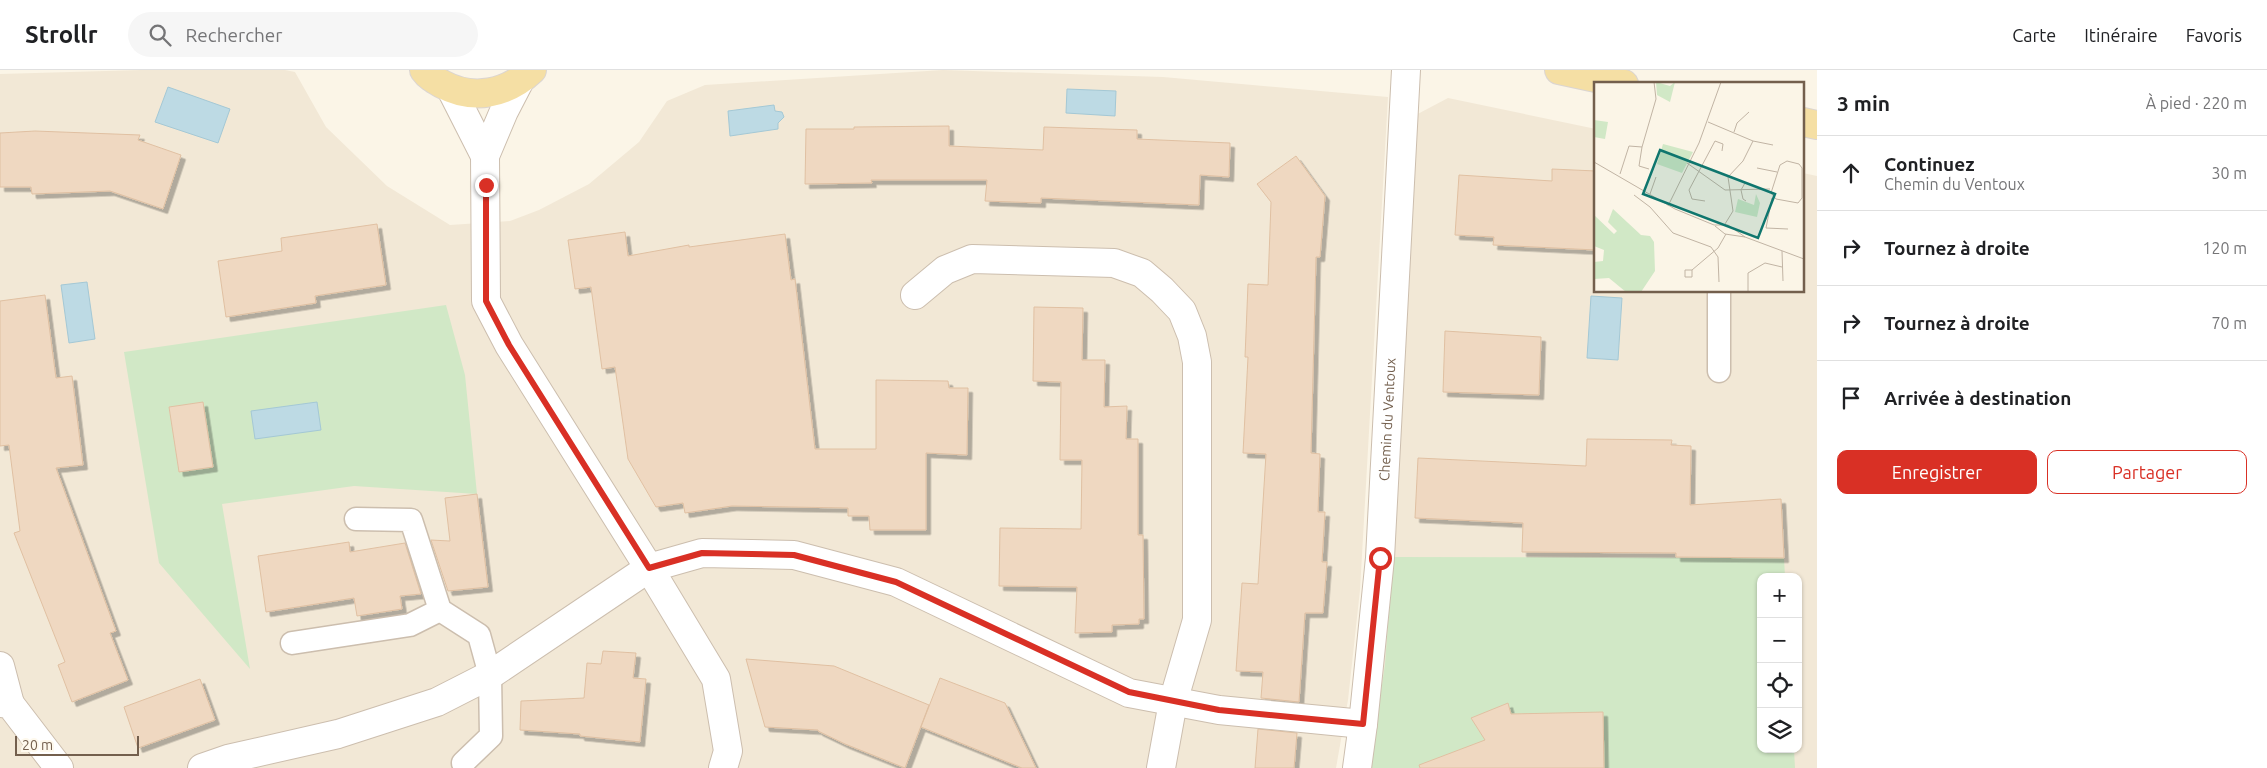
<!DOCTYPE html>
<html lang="fr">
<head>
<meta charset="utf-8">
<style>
	:root { --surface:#fff; --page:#f6f6f6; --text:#202124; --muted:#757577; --line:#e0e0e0; --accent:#d93025 }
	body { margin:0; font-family:Ubuntu,sans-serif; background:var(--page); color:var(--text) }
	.controls { position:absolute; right:15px; bottom:15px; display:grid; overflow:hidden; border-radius:10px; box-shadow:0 1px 4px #0004 }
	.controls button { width:45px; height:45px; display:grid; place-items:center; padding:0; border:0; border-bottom:1px solid var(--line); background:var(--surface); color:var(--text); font:25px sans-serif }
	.scale { position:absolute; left:15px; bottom:12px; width:124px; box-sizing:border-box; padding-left:5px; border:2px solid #735f4d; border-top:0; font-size:14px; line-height:18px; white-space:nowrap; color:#735f4d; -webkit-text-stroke:4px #fef9ed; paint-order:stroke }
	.stop { position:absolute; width:15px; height:15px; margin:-11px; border:4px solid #d93025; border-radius:50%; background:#fff }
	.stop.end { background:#d93025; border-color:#fff; box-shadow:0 1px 5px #0008 }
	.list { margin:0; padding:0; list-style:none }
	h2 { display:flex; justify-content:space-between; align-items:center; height:65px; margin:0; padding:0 20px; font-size:21px }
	h2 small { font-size:16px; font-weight:400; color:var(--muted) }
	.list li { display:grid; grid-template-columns:32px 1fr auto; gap:15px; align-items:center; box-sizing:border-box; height:75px; padding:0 20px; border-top:1px solid var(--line) }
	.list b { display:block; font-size:19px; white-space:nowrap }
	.list p { margin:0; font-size:16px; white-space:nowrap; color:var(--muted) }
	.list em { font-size:16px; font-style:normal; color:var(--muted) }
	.actions { display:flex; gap:10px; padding:15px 20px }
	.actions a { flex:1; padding:11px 0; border:1px solid var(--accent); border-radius:10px; text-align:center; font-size:18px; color:var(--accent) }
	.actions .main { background:var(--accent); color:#fff }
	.icon { flex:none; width:28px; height:28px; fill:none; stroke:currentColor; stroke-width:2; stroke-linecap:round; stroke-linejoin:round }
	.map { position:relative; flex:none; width:1817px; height:698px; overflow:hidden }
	header { display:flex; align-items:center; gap:30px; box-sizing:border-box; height:70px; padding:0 25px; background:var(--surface); border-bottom:1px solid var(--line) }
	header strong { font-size:24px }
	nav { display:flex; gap:28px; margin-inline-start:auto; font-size:18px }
	.search { width:350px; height:45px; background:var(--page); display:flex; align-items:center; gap:12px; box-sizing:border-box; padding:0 18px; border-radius:28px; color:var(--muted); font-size:19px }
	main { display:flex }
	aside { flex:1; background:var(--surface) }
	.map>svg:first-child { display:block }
	.residential { fill:#f2e8d6; fill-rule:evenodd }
	.green { fill:#d1e8c6 }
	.water { fill:#bddae4; stroke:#a4c8d5 }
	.building { fill:#efd8c1; stroke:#e0c0a2; filter:url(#shadow) }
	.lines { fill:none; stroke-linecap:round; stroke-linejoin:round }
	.service-casing { stroke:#ccbeae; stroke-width:25 }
	.minor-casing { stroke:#ccbeae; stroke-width:30 }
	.primary-casing { stroke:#dbd5d1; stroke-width:30 }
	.service { stroke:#fff; stroke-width:22 }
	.minor { stroke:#fff; stroke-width:28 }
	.primary { stroke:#f5dfa4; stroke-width:28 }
	.route { stroke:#d93025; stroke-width:6 }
	.labels { text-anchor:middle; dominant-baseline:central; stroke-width:4.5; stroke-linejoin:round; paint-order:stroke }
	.street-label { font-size:14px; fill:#735f4d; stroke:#fef9ed }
	.inset-road { fill:none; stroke:#c1b4a4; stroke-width:1 }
	.view { fill:#0f766e; fill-opacity:0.15; stroke:#0f766e; stroke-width:2.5 }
	.inset-edge { fill:none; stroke:#735f4d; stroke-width:2.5 }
</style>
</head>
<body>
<header>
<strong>Strollr</strong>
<div class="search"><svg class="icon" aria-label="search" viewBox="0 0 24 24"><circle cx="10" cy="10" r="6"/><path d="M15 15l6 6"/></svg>Rechercher</div>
<nav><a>Carte</a><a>Itinéraire</a><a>Favoris</a></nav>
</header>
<main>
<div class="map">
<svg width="1817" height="698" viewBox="0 0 1817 698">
	<defs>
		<filter id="shadow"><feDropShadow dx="4.5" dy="4.5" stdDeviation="0" flood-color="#0004"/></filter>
	</defs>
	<rect width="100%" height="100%" fill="#fbf5e7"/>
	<path class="residential" d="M141,0H285L295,2L326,57L387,116L450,155L510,151L539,140L589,114L639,72L667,31L705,15L943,0L1163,7L1388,27L1360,520L1348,630L1336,698H0V4Z
		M1448,28L1596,59V221H1803V103L1817,106V698H1370L1412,47ZM1761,507H1798V679H1761Z"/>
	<path class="green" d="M446,235L465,305L477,424L354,416L222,434L250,599L159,493L124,282Z
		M1393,487L1784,488L1785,507H1761V679H1794L1795,698H1370L1385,594Z"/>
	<path class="water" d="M168,17L230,39L218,73L155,52Z
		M1067,19L1116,21L1115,46L1066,43Z
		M774,35L775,41L782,42L784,47L778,53V59L730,66L728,41Z
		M87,212L95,269L69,273L61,215Z
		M1591,226L1622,228L1618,290L1587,288Z
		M317,332L321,360L255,369L251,341Z"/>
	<path class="building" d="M949,56V76L1043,80L1044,57L1137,60V69L1230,73L1229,107L1200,105L1199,135L1041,128V133L985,131L987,110H871L872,113L805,114L806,59H854V57Z
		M35,61L140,65L138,70L181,85L163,139L110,121L32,124L31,117H0V63Z
		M1296,86L1325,126L1320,187H1316L1311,383L1320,384L1318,442H1325L1322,492H1327L1323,543H1305L1299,632L1261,628L1263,602L1236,601L1242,513L1258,514L1266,384L1243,383L1248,287H1245L1248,214L1268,215L1271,132L1257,114Z
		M1552,99L1596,101V180L1493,175L1494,167L1455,165L1459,105L1552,111Z
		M377,154L386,215L315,226L316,233L226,247L218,191L282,181L281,168Z
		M625,162L628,186L689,175V177L785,164L791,210L795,209L815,379H876V310L948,311L949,318H968L967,385L926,383V460H870L869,446H848V438L732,436L685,443L683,433L656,437L628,389L615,297L602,299L591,217L575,219L568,170Z
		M45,225L56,308L72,306L83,395L56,398L116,561L110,563L128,610L72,632L58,595L65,592L14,463L20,461L9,375L0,376V231Z
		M1034,237L1083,238L1082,290H1105L1104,337L1127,336L1126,369H1138V465H1143L1144,549H1139V554L1112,555V562L1075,563L1077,517L999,516L1000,458L1081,459L1082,390H1060L1061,312L1033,311Z
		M1445,261L1541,267L1539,325L1443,322Z
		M203,332L213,397L179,402L169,337Z
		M1587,369L1672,370L1671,375L1691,376L1690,435L1781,429L1784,488L1676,487V483L1522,482L1523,453L1415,448L1418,388L1586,396Z
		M477,424L488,517L448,521L431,470L450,471L445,428Z
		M349,472L350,482L405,473L421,524L400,526L402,539L357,546L354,528L266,542L258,486Z
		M603,581L636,583L633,608L646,609L640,672L580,666V664L520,660L521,631L584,628L587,593L601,594Z
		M746,589L834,596L929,635L905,698L845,674L818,661V660L765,657Z
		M940,608L1005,633L1036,698H1022L921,657Z
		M200,609L215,650L138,678L124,637Z
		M1508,633L1511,644L1603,642L1604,698H1420L1419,695L1485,670L1471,648Z
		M1258,659L1297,663L1294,698H1255Z"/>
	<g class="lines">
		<g class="service-casing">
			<path id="service" d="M1719,221V301
				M356,449L411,450L440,540L479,565L490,605L491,666L463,693
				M292,573L410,555L440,540"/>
		</g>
		<g class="minor-casing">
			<g id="minor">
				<path d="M519,12L504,41L485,86L486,231L509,275L649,498L716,609L728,681L723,698"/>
				<path d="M451,19L485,86"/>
				<path d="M915,225L945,200L972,189L1114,193L1142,203L1162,220L1182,241L1192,266L1197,292V550L1173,632L1161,698"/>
				<path d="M0,596L10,634"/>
				<path d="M0,633L10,634L59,698"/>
				<path d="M202,698L228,689L338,664L437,632L490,605L649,498L702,483L794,485L896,512L1129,623L1219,640L1363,654"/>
				<path id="s1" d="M1357,698L1363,654L1380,488L1406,0"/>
			</g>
		</g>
		<g class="primary-casing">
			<path id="primary" d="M424,0C429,7 435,10 442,14C473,31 507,24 532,0
				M1559,0L1624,14
				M1803,52L1817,55"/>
		</g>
		<use href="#service" class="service"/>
		<use href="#minor" class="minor"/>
		<use href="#primary" class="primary"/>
	</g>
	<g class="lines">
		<path class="route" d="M486,115V231L509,275L649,498L702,483L794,485L896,512L1129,622L1219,640L1363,654L1380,488"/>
	</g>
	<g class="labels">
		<g class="street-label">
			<text stroke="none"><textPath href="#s1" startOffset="350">Chemin du Ventoux</textPath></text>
		</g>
	</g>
	<g transform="translate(1594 12)">
		<rect width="210" height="210" fill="#fbf5e7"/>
		<path d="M62,0L76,4L81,0L76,20L63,13ZM0,38L14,40L11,57L0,55ZM69,62L99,70L88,91L63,82ZM162,112L166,121L163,135L141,130L144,117L160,123ZM19,127L47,153L56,154L60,160L61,189L47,210H32L15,196L0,197V180L9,179L10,168L0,164V133L20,152L23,149L14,140Z" fill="#d1e8c6"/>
		<path class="inset-road" d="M114,40L159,59L149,79L134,95L139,129L131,142M140,50L143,41L155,30M159,59L179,63M48,65L45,84L55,87M193,79L205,82L208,86V116L204,121L182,117L177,111L186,83ZM0,80L81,127L120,143H134L151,155M93,81L131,108L176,107M163,86L183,90M26,92L35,64L48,65L62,17L60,0M151,101L147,108L149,117L152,119M56,112L62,95M40,113L56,125L79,151L117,165L124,175L125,200M178,116L172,146L194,147M111,119L98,117L95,108L121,59L129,62L128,69M74,124L105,61L127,0M121,144L131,152L151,155L210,177M188,169L189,199M91,188H98V195H91ZM98,188L124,166L132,152M154,210V191L171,181L188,185"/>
		<path class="view" d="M66,68L181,112L164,156L49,112Z"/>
		<rect width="210" height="210" class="inset-edge"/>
	</g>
</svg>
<div class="controls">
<button>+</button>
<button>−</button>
<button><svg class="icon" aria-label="locate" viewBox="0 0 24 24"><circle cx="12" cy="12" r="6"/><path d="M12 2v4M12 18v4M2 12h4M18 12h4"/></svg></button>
<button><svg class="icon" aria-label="layers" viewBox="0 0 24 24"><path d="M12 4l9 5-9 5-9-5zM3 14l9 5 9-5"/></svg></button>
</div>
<div class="scale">20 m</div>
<div class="stop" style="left:1380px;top:488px"></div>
<div class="stop end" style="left:486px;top:115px"></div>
</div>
<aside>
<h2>3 min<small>À pied · 220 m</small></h2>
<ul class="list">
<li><svg class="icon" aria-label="ahead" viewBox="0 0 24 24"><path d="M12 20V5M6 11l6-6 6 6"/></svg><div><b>Continuez</b><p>Chemin du Ventoux</p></div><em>30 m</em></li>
<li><svg class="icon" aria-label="right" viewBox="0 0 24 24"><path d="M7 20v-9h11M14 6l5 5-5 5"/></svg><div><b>Tournez à droite</b></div><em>120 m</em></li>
<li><svg class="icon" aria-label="right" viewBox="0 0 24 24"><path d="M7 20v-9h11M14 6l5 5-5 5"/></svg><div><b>Tournez à droite</b></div><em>70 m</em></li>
<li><svg class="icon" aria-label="arrive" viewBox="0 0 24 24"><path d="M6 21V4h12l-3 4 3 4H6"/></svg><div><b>Arrivée à destination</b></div></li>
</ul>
<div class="actions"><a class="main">Enregistrer</a><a>Partager</a></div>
</aside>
</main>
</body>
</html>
